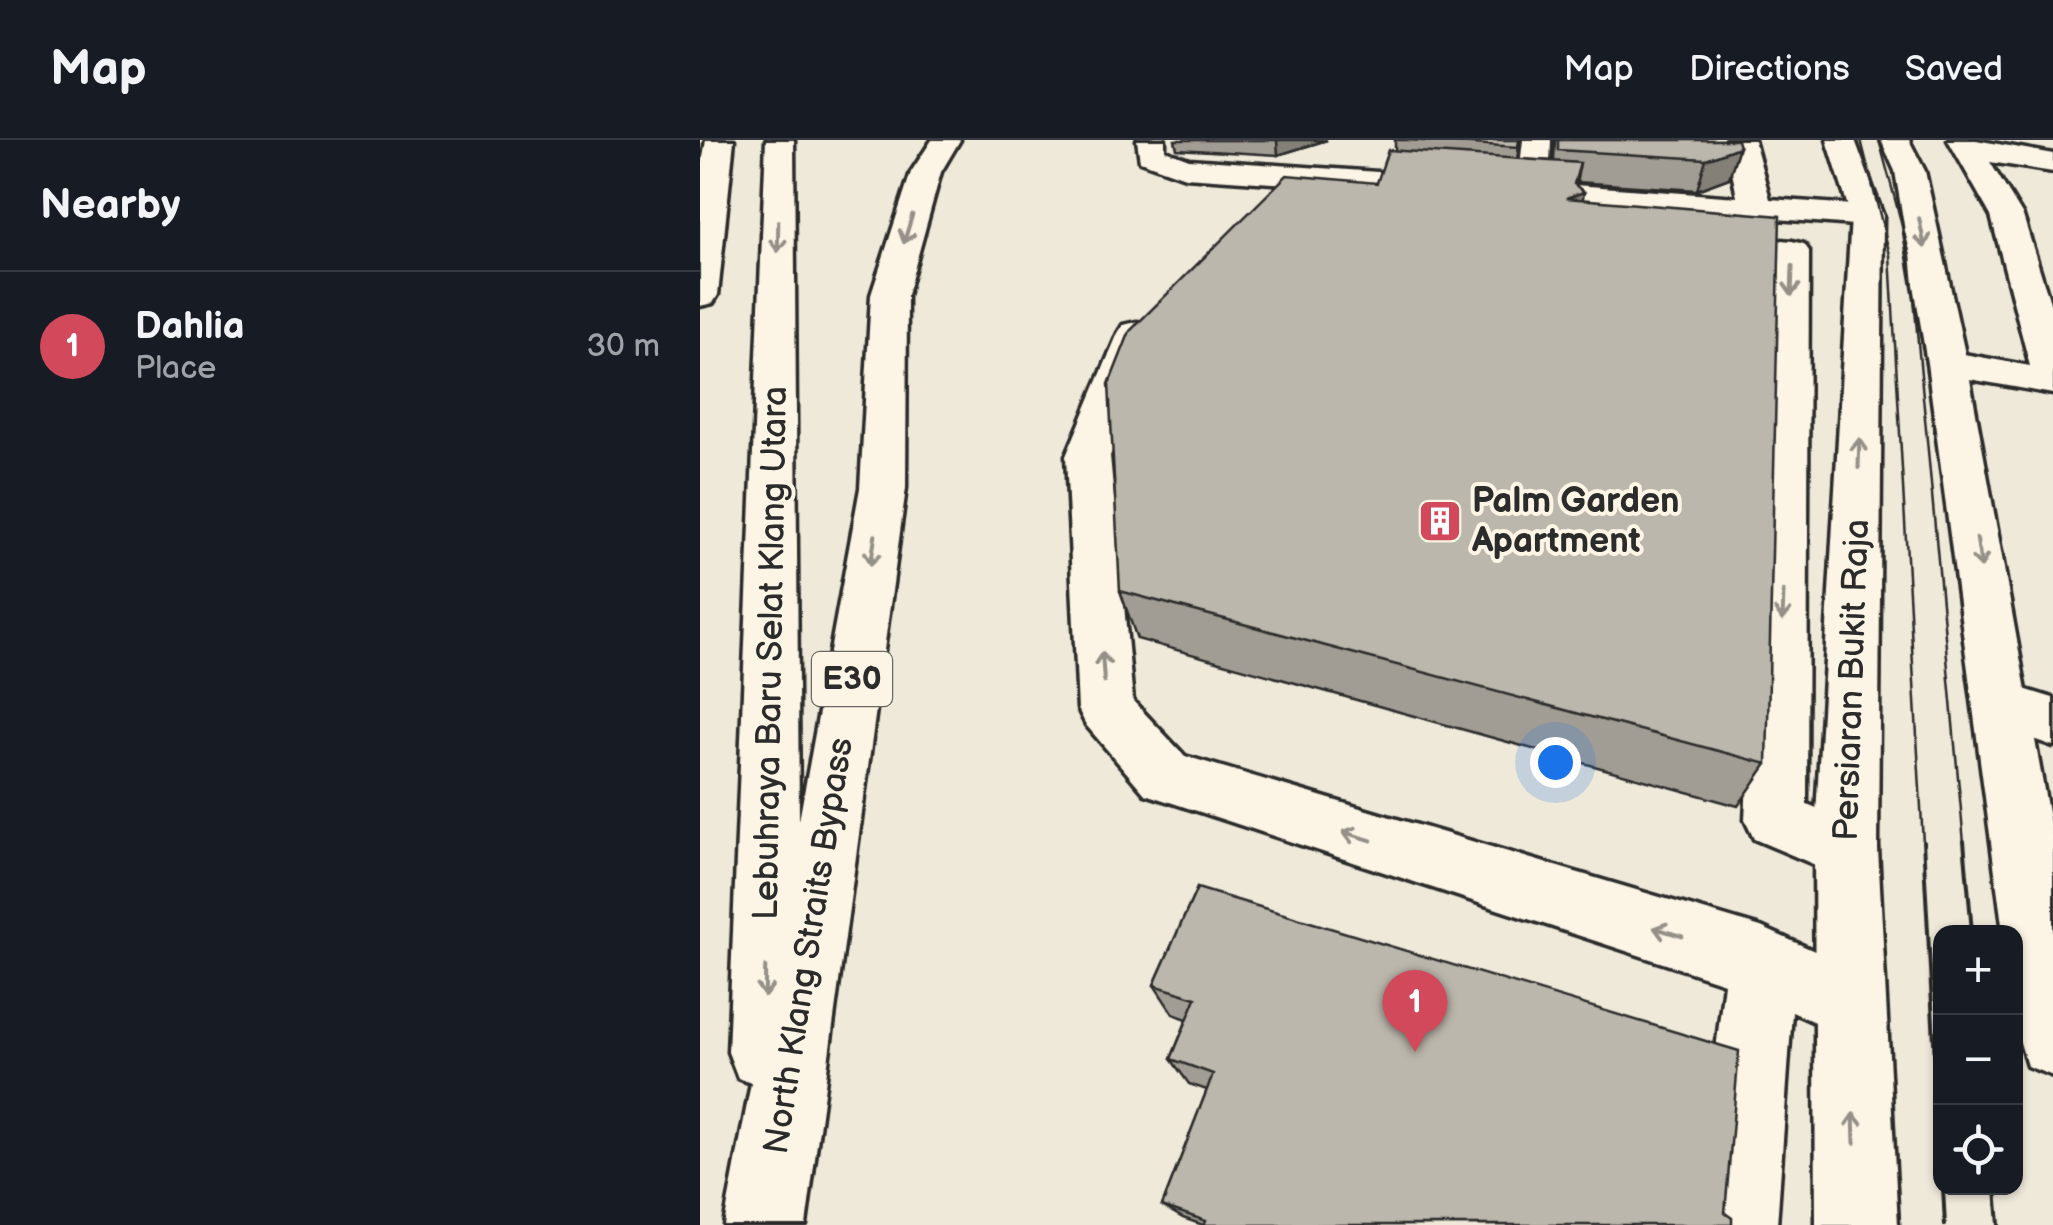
<!DOCTYPE html>
<html lang="en">
<head>
<meta charset="utf-8">
<style>
	:root { --surface:#171b24; --page:#242831; --text:#f1f3f6; --muted:#9ea1a6; --line:#363941; --accent:#d1495b }
	body { margin:0; font-family:"Balsamiq Sans",sans-serif; background:var(--page); color:var(--text) }
	.controls { position:absolute; right:30px; bottom:30px; display:grid; overflow:hidden; border-radius:20px; box-shadow:0 2px 8px #0004 }
	.controls button { width:90px; height:90px; display:grid; place-items:center; padding:0; border:0; border-bottom:2px solid var(--line); background:var(--surface); color:var(--text); font:50px sans-serif }
	.you { position:absolute; left:855px; top:622px; width:35px; height:35px; margin:-25px; border:8px solid #fff; border-radius:50%; background:#1a73e8; box-shadow:0 0 0 15px #1a73e833 }
	.badge { display:grid; place-items:center; width:65px; height:65px; border-radius:50%; background:var(--accent); color:#fff; font-size:32px; font-weight:700 }
	.pin { position:absolute; translate:-50% -82px; filter:drop-shadow(0 2px 5px #0008) }
	.pin::after { content:''; position:absolute; top:52px; width:35px; height:30px; background:inherit; clip-path:polygon(0 0,100% 0,50% 100%) }
	.list { margin:0; padding:0; list-style:none }
	h2 { display:flex; justify-content:space-between; align-items:center; height:130px; margin:0; padding:0 40px; font-size:42px }
	h2 small { font-size:32px; font-weight:400; color:var(--muted) }
	.list li { display:grid; grid-template-columns:65px 1fr auto; gap:30px; align-items:center; box-sizing:border-box; height:150px; padding:0 40px; border-top:2px solid var(--line) }
	.list b { display:block; font-size:38px; white-space:nowrap }
	.list p { margin:0; font-size:32px; white-space:nowrap; color:var(--muted) }
	.list em { font-size:32px; font-style:normal; color:var(--muted) }
	.icon { flex:none; width:55px; height:55px; fill:none; stroke:currentColor; stroke-width:2; stroke-linecap:round; stroke-linejoin:round }
	.map { position:relative; flex:none; width:1353px; height:1085px; overflow:hidden }
	header { display:flex; align-items:center; gap:60px; box-sizing:border-box; height:140px; padding:0 50px; background:var(--surface); border-bottom:2px solid var(--line) }
	header strong { font-size:48px }
	nav { display:flex; gap:55px; margin-inline-start:auto; font-size:35px }
	main { display:flex }
	aside { flex:1; background:var(--surface) }
	.map>svg:first-child { display:block }
	.lines { fill:none; stroke-linecap:round; stroke-linejoin:round }
	.minor-casing { stroke:#2b2b2b; stroke-width:7 }
	.major-casing { stroke:#2b2b2b; stroke-width:7 }
	.highway-casing { stroke:#2b2b2b; stroke-width:7 }
	.minor { fill:#fcf5e5; fill-rule:evenodd }
	.major { fill:#fcf5e5; fill-rule:evenodd }
	.highway { fill:#fcf5e5; fill-rule:evenodd }
	.tram-far1 { stroke:#2b2b2b; stroke-width:2.5 }
	.tram { stroke:#2b2b2b; stroke-width:4 }
	.wall { fill:#a29d94; stroke:#2b2b2b; stroke-width:2.5 }
	.shaded-wall { fill:#848078; stroke:#2b2b2b; stroke-width:2.5 }
	.building { fill:#bcb7ac; stroke:#2b2b2b; stroke-width:2.5 }
	.oneway { stroke:#949088 }
	.labels { text-anchor:middle; dominant-baseline:central; stroke-width:8; stroke-linejoin:round; paint-order:stroke }
	.shield { fill:#fcf5e5; stroke:#6a6863; stroke-width:2.5 }
	.shield-label { font-size:32px; font-weight:bold; fill:#2b2b2b }
	.poi-label { font-size:35px; font-weight:bold; fill:#2b2b2b; stroke:#fcf5e5; text-anchor:start }
	.street-label { font-size:35px; fill:#2b2b2b; stroke:#fcf5e5 }
</style>
</head>
<body>
<header>
<strong>Map</strong>
<nav><a>Map</a><a>Directions</a><a>Saved</a></nav>
</header>
<main>
<aside>
<h2>Nearby<small></small></h2>
<ul class="list">
<li><span class="badge">1</span><div><b>Dahlia</b><p>Place</p></div><em>30 m</em></li>
</ul>
</aside>
<div class="map">
<svg width="1353" height="1085" viewBox="0 0 1353 1085">
	<rect width="100%" height="100%" fill="#efe9da"/>
	<filter id="ink" filterUnits="userSpaceOnUse"><feTurbulence type="fractalNoise" baseFrequency=".01" numOctaves="2"/><feDisplacementMap in="SourceGraphic" scale="20" xChannelSelector="R" yChannelSelector="G"/><feConvolveMatrix kernelMatrix="1 2 1 2 8 2 1 2 1" color-interpolation-filters="sRGB"/></filter>
	<g filter="url(#ink)">
		<g class="lines">
			<g class="minor-casing">
				<path id="minor" d="M437,0H465V10L489,19L750,37L766,46L750,55L485,37L440,21Z
					M823,0H851L849,48L861,44L1037,57L1026,0H1054L1070,59L1167,66L1183,76L1167,86L908,66L904,85L1092,101L1104,104L1109,111L1107,664L1168,689L1178,709L1168,729L1146,738L1054,699L1045,680L1074,120L889,104L870,89L877,64L850,60L846,54L833,60L817,51Z
					M1248,0H1276L1353,14V32L1290,22L1323,76L1353,172V254L1247,235L1233,231L1227,223L1233,215L1247,211L1330,226L1291,76Z
					M437,182L451,185L456,193L410,316L433,561L485,616L1061,787L1175,838L1185,863L1175,888L1150,898L1092,872L1077,1085H995L1024,843L445,654L386,585L378,569L366,316L418,193L423,185Z
					M1304,543L1353,558V606L1284,582L1276,566L1284,550Z"/>
			</g>
			<g class="major-casing">
				<path id="major" d="M1127,0H1155L1183,76L1178,709L1198,1085H1116L1114,709L1151,76Z
					M1181,0H1209L1225,31L1267,223L1353,700V936L1327,926L1316,889V792H1303L1227,223L1195,31Z"/>
			</g>
			<g class="highway-casing">
				<path id="highway" d="M6,0H34L18,155L13,163L0,166V36Z
					M66,0H94L99,681L160,348L171,155L211,32L232,0H260L241,32L207,155L206,348L106,1085H24L51,943L38,938L28,912Z"/>
			</g>
			<use href="#minor" class="minor"/>
			<use href="#major" class="major"/>
			<use href="#highway" class="highway"/>
			<path class="tram-far1" d="M1161,0L1190,115L1223,703
				M1179,0L1210,115L1264,703"/>
			<path class="tram" d="M1223,701L1240,1011
				M1264,701L1272,792
				M1243,1048L1245,1085
				M1296,1048L1299,1085"/>
		</g>
		<path class="wall" d="M475,0H627L578,15L477,9Z
			M695,0H820L817,19L854,21L855,0H1037L1029,38L997,50L877,42L876,45L883,60L1067,624L1038,666L437,499L420,451L677,43L695,11Z
			M497,748L1025,1073L1032,1085H503L483,1078L462,1066L507,950L489,944L471,919L487,879L473,874L454,845Z"/>
		<path class="shaded-wall" d="M577,0H627L578,15Z
			M1039,7L1029,38L997,50L1006,19Z
			M880,23L874,55L884,52L876,98L866,58Z"/>
		<path class="building" d="M709,0H819L818,7Z
			M858,0H1037L1039,7L1006,19L858,10Z
			M688,10L880,23L874,44L884,52L866,58L1080,76L1067,624L420,451L409,244L430,191L587,35L677,43Z
			M497,748L1039,911L1025,1073L1032,1078V1085H504L506,1081L462,1066L513,934L471,919L496,858L454,845Z"/>
		<defs><path id="oneway-shaft" d="M-6 0H5M1.5-3L5.5 0L1.5 3" fill="none" stroke-width="1.6" stroke-linecap="round" stroke-linejoin="round" transform="scale(2.5)"/></defs>
		<g class="oneway">
			<use href="#oneway-shaft" transform="translate(208 89) rotate(107)"/>
			<use href="#oneway-shaft" transform="translate(1222 93) rotate(79)"/>
			<use href="#oneway-shaft" transform="translate(78 97) rotate(91)"/>
			<use href="#oneway-shaft" transform="translate(1092 141) rotate(92)"/>
			<use href="#oneway-shaft" transform="translate(1159 313) rotate(-88)"/>
			<use href="#oneway-shaft" transform="translate(173 410) rotate(99)"/>
			<use href="#oneway-shaft" transform="translate(1279 413) rotate(81)"/>
			<use href="#oneway-shaft" transform="translate(1083 466) rotate(92)"/>
			<use href="#oneway-shaft" transform="translate(403 527) rotate(-94)"/>
			<use href="#oneway-shaft" transform="translate(657 696) rotate(-163)"/>
			<use href="#oneway-shaft" transform="translate(968 792) rotate(-163)"/>
			<use href="#oneway-shaft" transform="translate(65 842) rotate(91)"/>
			<use href="#oneway-shaft" transform="translate(1154 988) rotate(-92)"/>
		</g>
	</g>
	<defs>
		<g id="building-square" transform="scale(2.25)"><rect x="-9" y="-9" width="18" height="18" rx="4" fill="#d1495b" stroke="#fcf5e5"/><path d="M-4-6H4V6H1V3H-1V6H-4ZM-2.5-4.3h1.7v1.8h-1.7ZM.8-4.3h1.7v1.8H.8ZM-2.5-1h1.7V.8h-1.7ZM.8-1h1.7V.8H.8Z" fill="#fff"/></g>
	</defs>
	<g fill-rule="evenodd">
		<use href="#building-square" x="740" y="381"/>
	</g>
	<g class="labels">
		<rect class="shield" x="112" y="512" width="80" height="54" rx="8"/>
		<g class="shield-label">
			<text x="152" y="539">E30</text>
		</g>
		<g class="poi-label">
			<text x="772" y="361">Palm Garden<tspan x="772" dy="40">Apartment</tspan></text>
		</g>
		<g class="street-label">
			<text transform="translate(71 513) rotate(-89)">Lebuhraya Baru Selat Klang Utara</text>
			<text transform="translate(1152 540) rotate(-88)">Persiaran Bukit Raja</text>
			<text transform="translate(109 806) rotate(-81)">North Klang Straits Bypass</text>
		</g>
	</g>
</svg>
<div class="controls">
<button>+</button>
<button>−</button>
<button><svg class="icon" aria-label="locate" viewBox="0 0 24 24"><circle cx="12" cy="12" r="6"/><path d="M12 2v4M12 18v4M2 12h4M18 12h4"/></svg></button>
</div>
<div class="you"></div>
<div class="pin badge" style="left:715px;top:912px">1</div>
</div>
</main>
</body>
</html>
